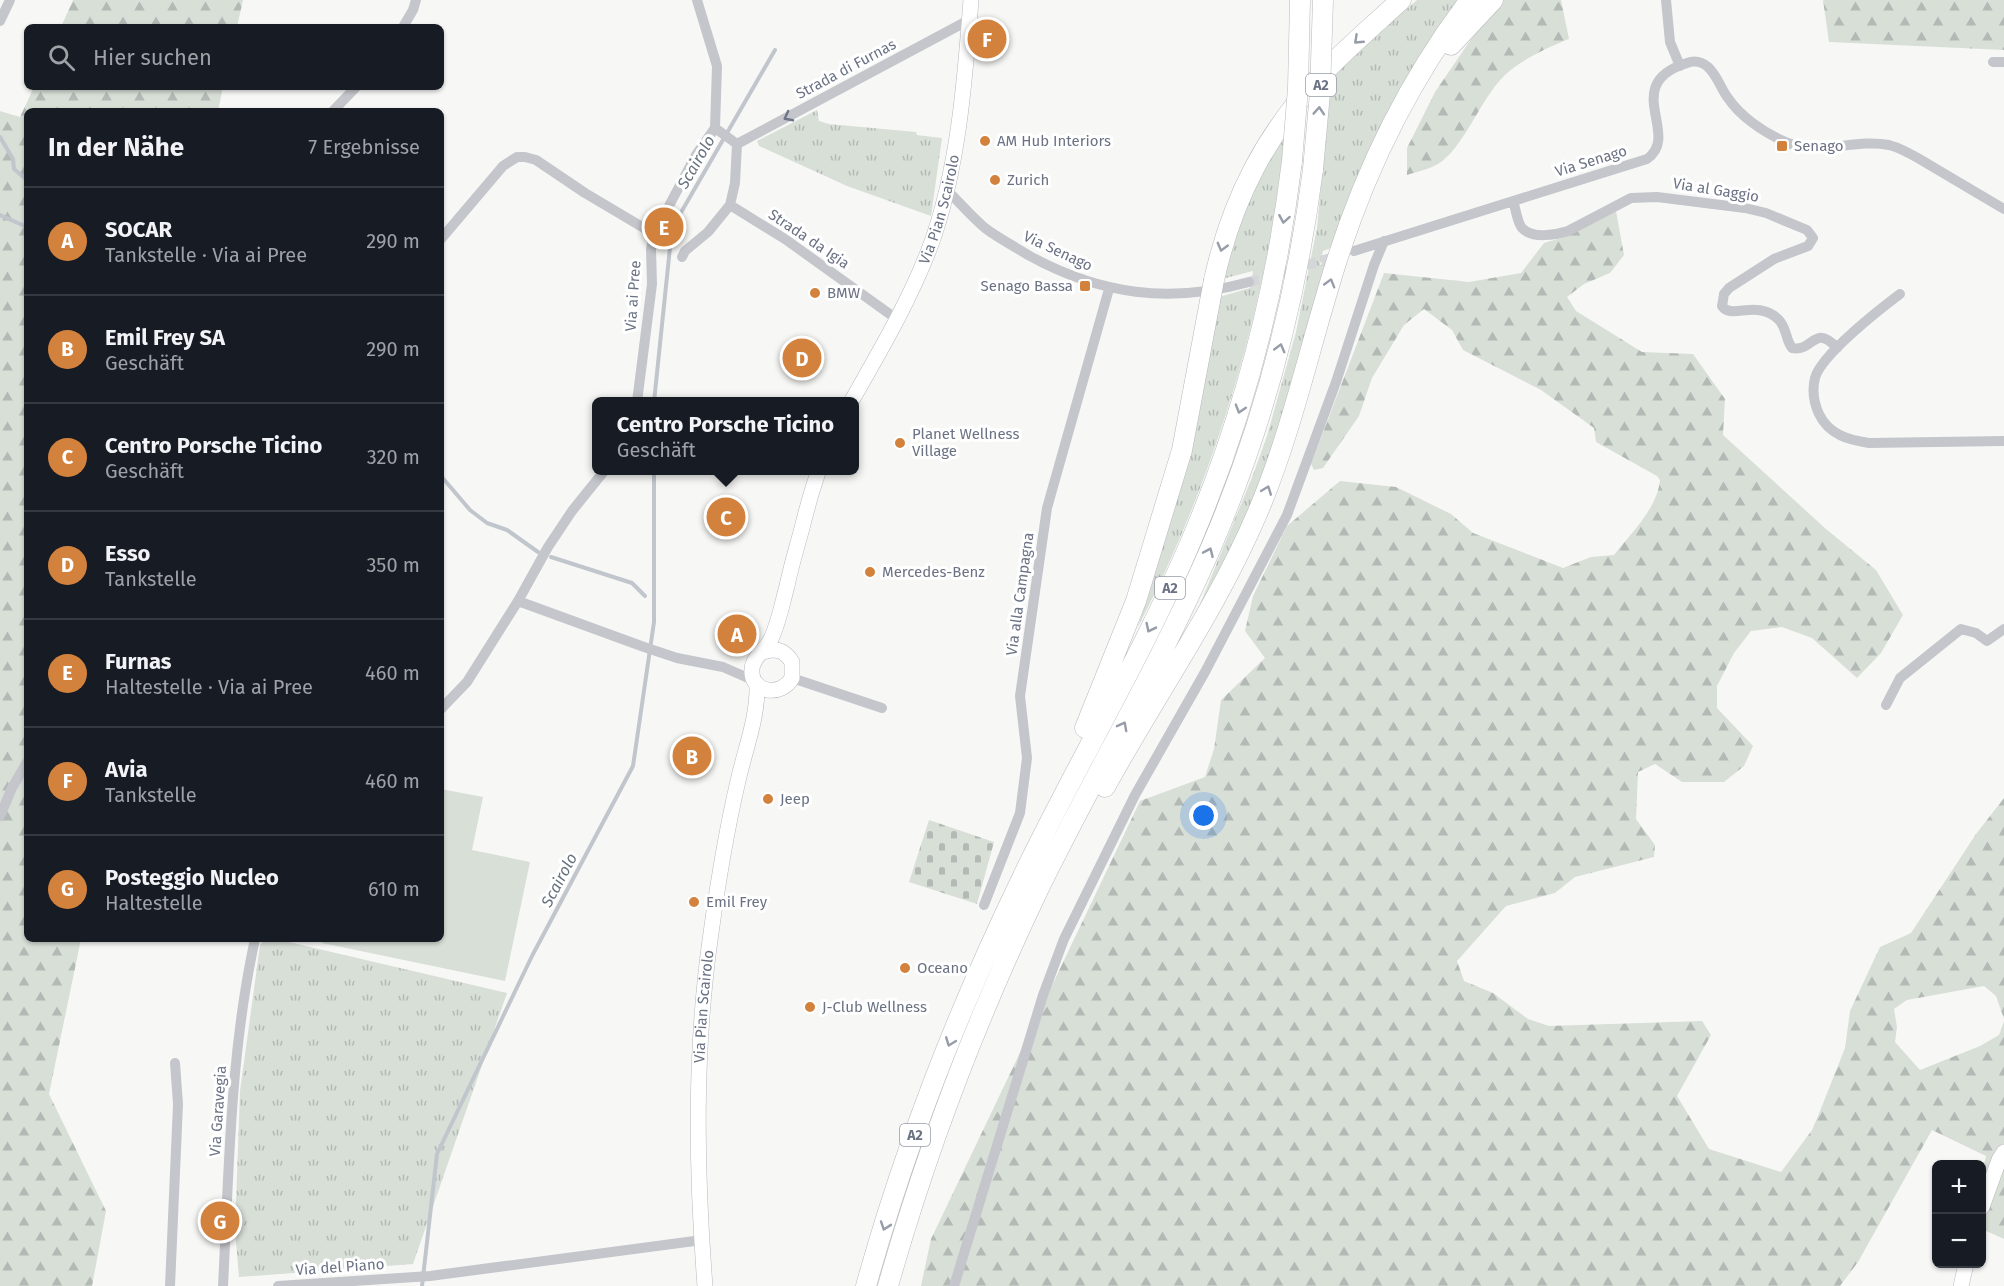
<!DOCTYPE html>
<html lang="de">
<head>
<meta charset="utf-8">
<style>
	:root { --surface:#171b24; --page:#20242c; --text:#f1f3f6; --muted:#9ea1a6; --line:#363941; --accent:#d2823c }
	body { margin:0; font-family:"Fira Sans",sans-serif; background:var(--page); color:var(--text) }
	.controls { position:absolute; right:18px; bottom:18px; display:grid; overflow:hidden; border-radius:9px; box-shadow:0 2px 4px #0004 }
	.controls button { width:54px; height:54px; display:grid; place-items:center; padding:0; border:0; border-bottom:2px solid var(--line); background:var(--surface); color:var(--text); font:30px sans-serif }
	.you { position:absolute; left:1204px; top:816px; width:21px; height:21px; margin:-15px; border:4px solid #fff; border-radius:50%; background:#1a73e8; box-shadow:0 0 0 9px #1a73e833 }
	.badge { display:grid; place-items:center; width:39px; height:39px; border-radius:50%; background:var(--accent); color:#fff; font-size:20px; font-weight:700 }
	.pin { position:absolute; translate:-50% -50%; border:3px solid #fff; box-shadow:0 2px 6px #0006 }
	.popup { position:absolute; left:592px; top:397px; width:267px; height:78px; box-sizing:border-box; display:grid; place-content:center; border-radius:9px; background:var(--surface); filter:drop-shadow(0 2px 4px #0005); font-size:20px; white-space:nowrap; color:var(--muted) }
	.popup b { font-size:22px; color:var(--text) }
	.popup::after { content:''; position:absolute; left:50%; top:100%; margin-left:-12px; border:12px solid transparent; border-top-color:var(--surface) }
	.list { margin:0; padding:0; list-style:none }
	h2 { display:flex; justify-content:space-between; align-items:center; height:78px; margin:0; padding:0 24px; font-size:26px }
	h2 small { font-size:20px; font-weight:400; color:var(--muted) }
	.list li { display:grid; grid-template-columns:39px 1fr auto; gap:18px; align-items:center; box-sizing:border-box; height:108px; padding:0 24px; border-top:2px solid var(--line) }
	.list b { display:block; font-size:22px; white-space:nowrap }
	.list p { margin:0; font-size:20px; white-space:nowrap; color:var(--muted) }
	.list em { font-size:20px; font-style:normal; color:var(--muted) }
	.icon { flex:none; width:33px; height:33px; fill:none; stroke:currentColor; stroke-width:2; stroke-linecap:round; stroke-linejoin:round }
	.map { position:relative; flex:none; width:2004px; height:1286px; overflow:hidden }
	.search { position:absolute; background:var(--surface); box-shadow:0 2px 4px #0004; left:24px; top:24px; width:420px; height:66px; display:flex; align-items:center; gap:15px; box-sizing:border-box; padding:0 21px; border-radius:9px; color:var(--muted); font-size:22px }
	.panel { position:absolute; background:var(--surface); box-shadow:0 2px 4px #0004; left:24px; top:108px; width:420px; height:834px; border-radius:9px }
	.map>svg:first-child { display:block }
	.grass { fill:url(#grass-tufts) }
	.forest { fill:url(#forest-firs) }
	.cemetery { fill:url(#cemetery-stones) }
	.pitch { fill:#d8dfd7 }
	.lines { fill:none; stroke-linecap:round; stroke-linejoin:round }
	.stream { stroke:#c1c6cc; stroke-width:4 }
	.street-tunnel { stroke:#d4d6da; stroke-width:10; stroke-dasharray:10 5; stroke-linecap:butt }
	.secondary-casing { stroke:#b7b9bf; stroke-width:16 }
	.highway-casing { stroke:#b7b9bd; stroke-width:21 }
	.street { stroke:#c4c6cb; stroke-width:10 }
	.secondary { stroke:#fff; stroke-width:15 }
	.highway { stroke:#fff; stroke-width:20 }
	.highway-bridge-casing { stroke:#b7b9bd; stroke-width:21; stroke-linecap:butt }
	.highway-bridge { stroke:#fff; stroke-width:20 }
	.oneway { stroke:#979ca9 }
	.oneway2 { stroke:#6e7688 }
	.poi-dot { fill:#d2823c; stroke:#fff; stroke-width:2 }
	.labels { text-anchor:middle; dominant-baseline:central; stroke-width:6; stroke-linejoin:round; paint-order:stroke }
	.shield { fill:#fff; stroke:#979ca9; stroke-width:1.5 }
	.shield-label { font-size:14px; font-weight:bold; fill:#6a7284 }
	.street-label { font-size:15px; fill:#6a7284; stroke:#fff }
	.poi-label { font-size:15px; fill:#6a7284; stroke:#fff; text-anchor:start }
	.water-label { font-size:16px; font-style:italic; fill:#66737f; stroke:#fff }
</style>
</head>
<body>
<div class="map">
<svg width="2004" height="1286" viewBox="0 0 2004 1286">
	<defs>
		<pattern id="grass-tufts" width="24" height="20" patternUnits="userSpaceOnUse" patternTransform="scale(1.5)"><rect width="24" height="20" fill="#d8dfd7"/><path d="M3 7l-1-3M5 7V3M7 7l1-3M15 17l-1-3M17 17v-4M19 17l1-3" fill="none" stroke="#b3b9b4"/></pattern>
		<pattern id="forest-firs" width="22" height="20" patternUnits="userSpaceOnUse" patternTransform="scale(1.5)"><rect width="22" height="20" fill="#d8dfd7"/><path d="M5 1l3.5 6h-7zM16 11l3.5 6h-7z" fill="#b3b9b4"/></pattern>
		<pattern id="cemetery-stones" width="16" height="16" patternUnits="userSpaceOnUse" patternTransform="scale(1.5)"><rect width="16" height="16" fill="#d8dfd7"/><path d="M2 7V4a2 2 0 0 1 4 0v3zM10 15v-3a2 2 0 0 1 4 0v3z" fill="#b3b9b4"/></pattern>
	</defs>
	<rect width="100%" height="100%" fill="#f7f8f6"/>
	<path class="grass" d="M1417,0H1461L1335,241L1331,248L1323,251L1320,265L1326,264L1287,411L1238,536L1202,605L1200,604L1253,475L1267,436L1296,332L1317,228L1331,76Z
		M817,110L819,121L829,124L916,132L917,135L942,138L931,216L847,186L759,146L757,141Z
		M1285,132C1268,303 1216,476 1138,627L1175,507L1219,297L1250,288L1253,271L1222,279L1244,204Z
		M265,939H276L507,993L413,1264L239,1277L235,1230L240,1091L260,945Z"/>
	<path class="forest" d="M73,0H243L237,27H61Z
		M1501,0H1561L1569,39C1548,47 1521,60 1505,75C1480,99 1464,148 1438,164C1429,169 1417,172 1407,175V148L1435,92L1489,13Z
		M1823,0H2004V50L1829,42Z
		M34,87H223L218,111H27V939H81L49,1094L106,1211L92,1286H0V111L20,117Z
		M1616,211L1624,255L1610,273L1584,284L1567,297L1576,311L1642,352L1693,354L1725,399L1723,435L1826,529L1876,570L1903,615L1881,653L1857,678L1812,638L1782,627L1751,631L1734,653L1717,686V708L1753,746L1744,766L1724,782H1682L1655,764L1638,772L1636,819L1655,845L1654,857L1575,877L1555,893L1506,906L1457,961L1464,981L1493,993L1528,1019L1549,1026L1702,1021L1711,1035L1677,1096L1709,1149L1781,1172L1812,1130L1818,1116L1845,1048L1850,1011L1880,947L1911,933L1976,834L2004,798V1019L1996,996L1984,986L1907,1000L1894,1009L1897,1027L1895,1042L1920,1070L1980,1046L1999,1035L2004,1021V1239L1982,1229V1172L1986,1156L1932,1130L1858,1262L1840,1286H921L931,1239L1140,801L1205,777L1214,749L1221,700L1265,658L1245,631L1253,596L1287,526L1340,481L1396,487L1451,514L1473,533L1563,568L1591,557L1614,555C1631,533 1657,509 1660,480L1657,476L1596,442L1594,428L1541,390L1463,350L1452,330L1424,309L1404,325L1372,378L1359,416L1323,468L1314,470L1311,464L1384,273L1469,282L1521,273L1544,243L1561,238Z"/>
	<path class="cemetery" d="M929,820L994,842L977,904L909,882Z"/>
	<path class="pitch" d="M441,789L483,797L472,850L530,862L505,981L322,943L323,939H441Z"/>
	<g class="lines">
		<path class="stream" d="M0,137L13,159L14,169L27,180
			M0,215L27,227
			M654,402L672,228L775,50
			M441,476L470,510L487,523L507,530L538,552
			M551,557L632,583L645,596
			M422,1286L437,1154L532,956L633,766L654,622V470"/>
		<path class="street-tunnel" d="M1249,282L1341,255"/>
		<g class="secondary-casing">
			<g id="secondary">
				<path id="s1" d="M851,402C880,351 909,302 930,247C958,172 965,80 971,0"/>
				<path d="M763,652C776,647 785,651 792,662V678C782,697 750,694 752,669C753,656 766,650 771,639C779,622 782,604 787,586C791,566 797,547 802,528C807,508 812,489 819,470"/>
				<path d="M1982,1207L1999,1160L2004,1152"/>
				<path id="s2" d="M705,1286C696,1169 694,1050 711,933C718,882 726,832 738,781C745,749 758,718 757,684"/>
				<path d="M1961,1286L1966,1264"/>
			</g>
		</g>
		<g class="highway-casing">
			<path id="highway" d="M1451,45L1493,0
				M1214,280C1232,199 1266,133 1324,72C1348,47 1375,24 1401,0
				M1085,728L1136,601L1182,450L1210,301
				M1105,787C1157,692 1221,603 1262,502C1294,423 1311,341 1337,260C1367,166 1410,79 1470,0
				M866,1286C905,1146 959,1008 1022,878C1076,765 1142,657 1191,541C1243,419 1276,293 1292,161
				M888,1286C927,1148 978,1015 1040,886C1095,774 1159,667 1209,552C1262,430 1296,302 1313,169"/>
		</g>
		<path class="street" d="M697,0L717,66L715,128
			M1666,0L1670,42L1680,66
			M0,21L10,0
			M403,27L413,10L416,0
			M1993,62H2004
			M333,111L356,87
			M715,128L737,144
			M737,144L969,20
			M946,189C959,202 971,216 985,228C998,238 1014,246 1028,255C1100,295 1170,304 1249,282
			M1513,201C1516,209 1517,222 1522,228C1532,239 1556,235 1568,231L1631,198L1657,197L1745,208L1766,213L1807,230L1813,238L1808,246L1774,259L1729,288L1724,294L1722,306C1731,320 1757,299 1778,319C1787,327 1785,339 1792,348C1814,352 1814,323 1837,348
			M730,205L785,239L898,320
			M441,239L503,166L517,157H525L536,160L585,193L654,234
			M1354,251L1647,159C1682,135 1619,84 1687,63C1695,60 1702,62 1708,67C1717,75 1721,89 1728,98C1740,116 1762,131 1781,140C1815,158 1853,138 1889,145C1905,149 1919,159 1933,167C1957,181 1980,195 2004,209
			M682,257L685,251L708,232L730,205L735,183L737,144
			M1900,294C1880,309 1821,355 1815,378C1812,390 1814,403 1819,414C1829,435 1849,440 1869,443L2004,441
			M637,402L652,284L651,249L654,234L696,155L715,128
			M518,601L644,647L677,658L723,667L755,681
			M792,678L882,708
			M1886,705L1900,678L1961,629L1976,633L1987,641L2004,629
			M441,709L467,682L518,601L548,547L572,511L605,470
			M0,816L12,788L27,762
			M984,905L1020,813L1027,758L1020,696L1047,508L1109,289
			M170,1286L178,1104L175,1063
			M223,1286C229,1170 230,1053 255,939
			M278,1286L430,1276L702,1240
			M954,1286L1043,995L1064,939L1135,795L1205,672L1287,515L1336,382L1374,265L1384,241"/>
		<use href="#secondary" class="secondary"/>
		<use href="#highway" class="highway"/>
		<g class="highway-bridge-casing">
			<path id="highway-bridge" d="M1292,161L1298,88L1300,0
				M1313,169L1320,93L1323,0
				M1210,301L1214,280"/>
		</g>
		<use href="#highway-bridge" class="highway-bridge"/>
	</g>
	<defs><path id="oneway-chevron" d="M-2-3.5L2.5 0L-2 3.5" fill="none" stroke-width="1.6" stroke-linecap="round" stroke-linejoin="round" transform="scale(1.5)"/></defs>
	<g class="oneway">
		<use href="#oneway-chevron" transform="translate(1358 40) rotate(137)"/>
		<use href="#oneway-chevron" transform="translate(1319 111) rotate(-86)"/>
		<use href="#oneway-chevron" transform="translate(1284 219) rotate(100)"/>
		<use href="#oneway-chevron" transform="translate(1222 247) rotate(105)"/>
		<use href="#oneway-chevron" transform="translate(1330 283) rotate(-74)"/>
		<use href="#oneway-chevron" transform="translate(1280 348) rotate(-75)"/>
		<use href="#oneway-chevron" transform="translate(1240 409) rotate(107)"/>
		<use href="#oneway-chevron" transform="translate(1267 490) rotate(-69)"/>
		<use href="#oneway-chevron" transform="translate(1209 552) rotate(-66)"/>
		<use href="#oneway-chevron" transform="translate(1150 628) rotate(116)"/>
		<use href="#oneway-chevron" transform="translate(1123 726) rotate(-62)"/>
		<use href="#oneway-chevron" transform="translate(950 1042) rotate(111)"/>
		<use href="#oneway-chevron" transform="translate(885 1226) rotate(109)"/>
	</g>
	<use class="oneway2" href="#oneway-chevron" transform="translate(788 117) rotate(152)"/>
	<g class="poi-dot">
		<circle cx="985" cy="141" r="6"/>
		<rect x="1776" y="140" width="12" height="12" rx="3"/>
		<circle cx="995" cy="180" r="6"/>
		<rect x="1079" y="280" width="12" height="12" rx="3"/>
		<circle cx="815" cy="293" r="6"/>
		<circle cx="900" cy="443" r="6"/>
		<circle cx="870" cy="572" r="6"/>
		<circle cx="768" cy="799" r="6"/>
		<circle cx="694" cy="902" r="6"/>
		<circle cx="905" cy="968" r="6"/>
		<circle cx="810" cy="1007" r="6"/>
	</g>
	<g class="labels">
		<g class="shield">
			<rect x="1306" y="74" width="30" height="22" rx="4.5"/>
			<rect x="1155" y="577" width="30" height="22" rx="4.5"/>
			<rect x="900" y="1124" width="30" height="22" rx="4.5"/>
		</g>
		<g class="shield-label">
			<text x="1321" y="85">A2</text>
			<text x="1170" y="588">A2</text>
			<text x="915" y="1135">A2</text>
		</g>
		<g class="street-label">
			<text transform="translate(846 69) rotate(-28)">Strada di Furnas</text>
			<text transform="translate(1591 161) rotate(-17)">Via Senago</text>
			<text transform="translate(1716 190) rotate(9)">Via al Gaggio</text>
			<text stroke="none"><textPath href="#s1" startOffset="213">Via Pian Scairolo</textPath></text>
			<text transform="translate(809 239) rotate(34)">Strada da Igia</text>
			<text transform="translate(1058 251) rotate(25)">Via Senago</text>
			<text transform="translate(633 296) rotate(-86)">Via ai Pree</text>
			<text transform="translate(1020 594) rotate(-82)">Via alla Campagna</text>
			<text stroke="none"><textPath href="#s2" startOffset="280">Via Pian Scairolo</textPath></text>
			<text transform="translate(218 1111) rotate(-86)">Via Garavegia</text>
			<text transform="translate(340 1267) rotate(-4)">Via del Piano</text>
		</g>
		<g class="poi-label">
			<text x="997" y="141">AM Hub Interiors</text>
			<text x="1794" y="146">Senago</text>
			<text x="1007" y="180">Zurich</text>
			<text x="1073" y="286" text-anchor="end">Senago Bassa</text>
			<text x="827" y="293">BMW</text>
			<text x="912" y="434">Planet Wellness<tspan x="912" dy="17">Village</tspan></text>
			<text x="882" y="572">Mercedes-Benz</text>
			<text x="780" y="799">Jeep</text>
			<text x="706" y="902">Emil Frey</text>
			<text x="917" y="968">Oceano</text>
			<text x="822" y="1007">J-Club Wellness</text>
		</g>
		<g class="water-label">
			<text transform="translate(696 162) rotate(-60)">Scairolo</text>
			<text transform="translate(559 880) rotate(-62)">Scairolo</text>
		</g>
	</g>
</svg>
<div class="controls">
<button>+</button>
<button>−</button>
</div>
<div class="you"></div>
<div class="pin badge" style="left:737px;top:634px">A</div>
<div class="pin badge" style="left:692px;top:756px">B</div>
<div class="pin badge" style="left:726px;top:517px">C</div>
<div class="popup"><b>Centro Porsche Ticino</b>Geschäft</div>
<div class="pin badge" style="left:802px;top:358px">D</div>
<div class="pin badge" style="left:664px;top:227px">E</div>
<div class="pin badge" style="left:987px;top:39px">F</div>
<div class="pin badge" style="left:220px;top:1221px">G</div>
<div class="search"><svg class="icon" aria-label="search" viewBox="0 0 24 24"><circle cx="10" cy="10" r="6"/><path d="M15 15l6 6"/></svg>Hier suchen</div>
<section class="panel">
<h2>In der Nähe<small>7 Ergebnisse</small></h2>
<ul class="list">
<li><span class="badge">A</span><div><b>SOCAR</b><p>Tankstelle · Via ai Pree</p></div><em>290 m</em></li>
<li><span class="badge">B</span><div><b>Emil Frey SA</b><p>Geschäft</p></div><em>290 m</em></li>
<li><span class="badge">C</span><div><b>Centro Porsche Ticino</b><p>Geschäft</p></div><em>320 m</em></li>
<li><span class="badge">D</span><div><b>Esso</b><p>Tankstelle</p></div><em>350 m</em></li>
<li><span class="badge">E</span><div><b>Furnas</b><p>Haltestelle · Via ai Pree</p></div><em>460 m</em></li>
<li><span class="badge">F</span><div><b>Avia</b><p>Tankstelle</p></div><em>460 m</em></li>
<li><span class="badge">G</span><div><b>Posteggio Nucleo</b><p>Haltestelle</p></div><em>610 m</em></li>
</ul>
</section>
</div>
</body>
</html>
